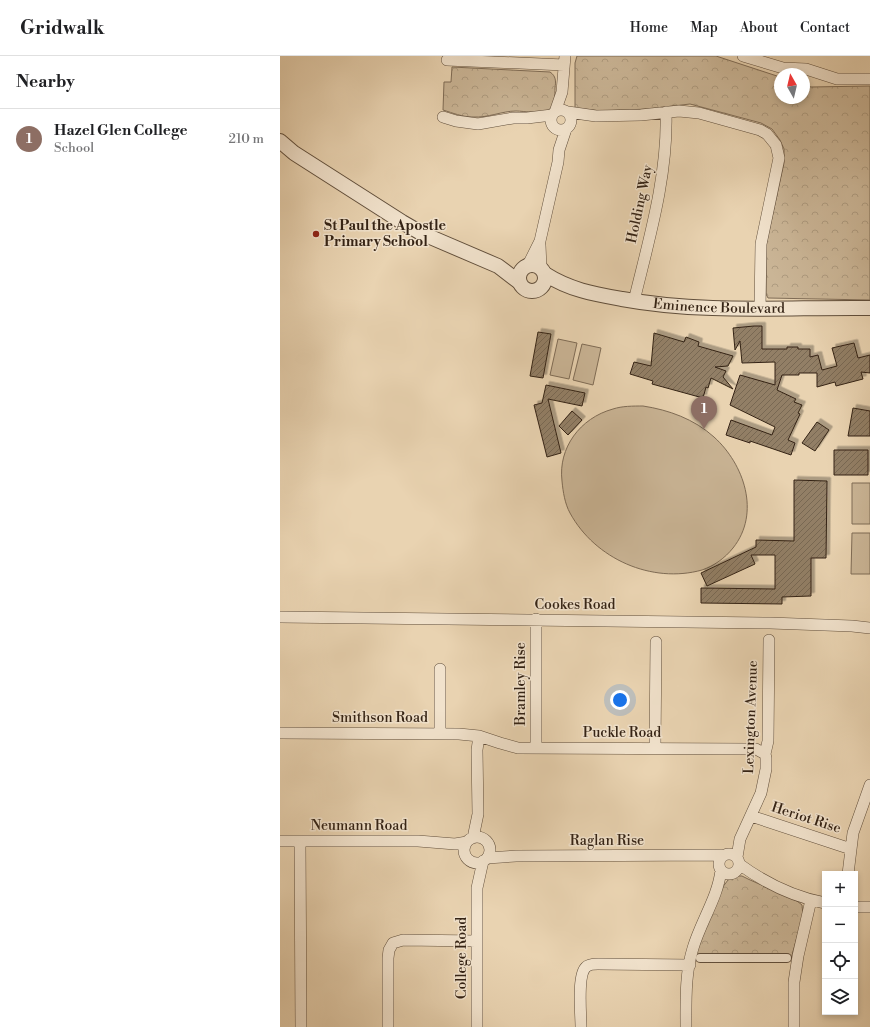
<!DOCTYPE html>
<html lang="en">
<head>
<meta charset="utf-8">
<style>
	:root { --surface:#fff; --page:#f6f6f6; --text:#202124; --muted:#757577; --line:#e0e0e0; --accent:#2563eb }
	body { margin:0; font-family:"Libre Bodoni",serif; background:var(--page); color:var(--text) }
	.controls { position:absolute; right:12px; bottom:12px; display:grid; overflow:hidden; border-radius:0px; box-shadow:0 2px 6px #0003 }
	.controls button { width:36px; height:36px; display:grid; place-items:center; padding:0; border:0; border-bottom:1px solid var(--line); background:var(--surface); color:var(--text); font:20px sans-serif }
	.compass { position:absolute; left:494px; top:12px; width:36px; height:36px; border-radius:50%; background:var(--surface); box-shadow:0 2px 6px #0003; rotate:352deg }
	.you { position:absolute; left:340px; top:644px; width:14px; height:14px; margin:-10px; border:3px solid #fff; border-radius:50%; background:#1a73e8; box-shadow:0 0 0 6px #1a73e833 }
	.badge { display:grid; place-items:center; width:26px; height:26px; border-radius:50%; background:var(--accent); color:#fff; font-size:13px; font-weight:700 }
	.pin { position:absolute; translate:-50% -33px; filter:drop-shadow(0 1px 2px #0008) }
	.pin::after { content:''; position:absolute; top:21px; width:14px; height:12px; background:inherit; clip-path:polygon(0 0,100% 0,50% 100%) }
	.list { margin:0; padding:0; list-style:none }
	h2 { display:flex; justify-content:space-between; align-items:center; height:52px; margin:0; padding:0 16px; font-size:17px }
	h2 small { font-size:13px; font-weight:400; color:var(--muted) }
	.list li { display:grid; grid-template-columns:26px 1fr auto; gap:12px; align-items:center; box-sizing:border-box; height:60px; padding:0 16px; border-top:1px solid var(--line) }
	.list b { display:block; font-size:15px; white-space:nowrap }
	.list p { margin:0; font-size:13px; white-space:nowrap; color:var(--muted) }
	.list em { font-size:13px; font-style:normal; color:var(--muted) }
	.icon { flex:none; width:22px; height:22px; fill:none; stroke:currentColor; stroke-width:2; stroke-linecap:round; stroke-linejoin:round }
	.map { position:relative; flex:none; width:590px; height:971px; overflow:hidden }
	header { display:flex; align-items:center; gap:24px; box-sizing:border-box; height:56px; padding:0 20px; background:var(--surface); border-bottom:1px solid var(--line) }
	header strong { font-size:19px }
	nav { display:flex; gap:22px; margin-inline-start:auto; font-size:14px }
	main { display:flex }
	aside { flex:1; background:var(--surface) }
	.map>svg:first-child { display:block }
	.forest { fill:url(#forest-crowns); stroke:#7f6c56 }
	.garden { fill:#cab596; stroke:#7f6c56 }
	.building { fill:url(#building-hatch); stroke:#342315; filter:url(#shadow) }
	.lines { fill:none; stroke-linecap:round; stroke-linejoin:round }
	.pedestrian-casing { stroke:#614f3c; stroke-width:10 }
	.minor-casing { stroke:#614f3c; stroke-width:12 }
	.tertiary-casing { stroke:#614f3c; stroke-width:16 }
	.pedestrian { stroke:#f1e2cc; stroke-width:8 }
	.minor { stroke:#f1e2cc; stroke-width:11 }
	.tertiary { stroke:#f1e2cc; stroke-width:14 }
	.poi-dot { fill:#8f2418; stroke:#f1e2cc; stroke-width:1.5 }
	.labels { text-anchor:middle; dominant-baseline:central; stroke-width:3; stroke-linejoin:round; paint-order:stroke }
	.street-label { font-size:14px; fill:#342315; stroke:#f1e2cc }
	.poi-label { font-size:14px; font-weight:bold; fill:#342315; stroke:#f1e2cc; text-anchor:start }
</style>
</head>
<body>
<header>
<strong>Gridwalk</strong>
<nav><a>Home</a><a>Map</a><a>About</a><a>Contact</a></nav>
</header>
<main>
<aside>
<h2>Nearby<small></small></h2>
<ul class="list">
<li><span class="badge" style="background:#8d6e63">1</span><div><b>Hazel Glen College</b><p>School</p></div><em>210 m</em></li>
</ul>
</aside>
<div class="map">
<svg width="590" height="971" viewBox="0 0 590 971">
	<defs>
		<pattern id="forest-crowns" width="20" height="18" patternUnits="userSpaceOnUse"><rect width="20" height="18" fill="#cab596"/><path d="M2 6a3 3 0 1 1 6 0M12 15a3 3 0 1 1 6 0" fill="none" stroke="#ae9b80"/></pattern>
		<pattern id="building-hatch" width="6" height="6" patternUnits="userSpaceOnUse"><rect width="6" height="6" fill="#927f66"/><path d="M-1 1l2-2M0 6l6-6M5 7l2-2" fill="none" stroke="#786853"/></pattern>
		<filter id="shadow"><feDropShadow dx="3.5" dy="-3.5" stdDeviation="0" flood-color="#0004"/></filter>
	</defs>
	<rect width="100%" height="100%" fill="#e9d3b1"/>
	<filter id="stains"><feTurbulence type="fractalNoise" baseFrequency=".005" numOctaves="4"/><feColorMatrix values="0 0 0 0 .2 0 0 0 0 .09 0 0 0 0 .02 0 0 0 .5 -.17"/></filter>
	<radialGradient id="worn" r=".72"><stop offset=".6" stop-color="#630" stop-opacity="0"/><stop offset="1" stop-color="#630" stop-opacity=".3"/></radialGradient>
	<path class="forest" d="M297,0H436L500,21V42H524V29L531,31L590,30V244L488,242L486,238V189L504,107V93L500,84L492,73L481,67L410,48L368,53L321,55L295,52V7Z
		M172,11L270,16C276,20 276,25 275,32C275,38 275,48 270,53C264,59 244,55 236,55C222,55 208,62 193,61C182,61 173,57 163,54L164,26H171Z
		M455,820H462L468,823L517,845L522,849L523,859L511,903L415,904L418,891L442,832L448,824Z"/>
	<path class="garden" d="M278,283L297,287L289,323L270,319Z
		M302,288L321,292L313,329L293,324Z
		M363,350C389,354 414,363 434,381C464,408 481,457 453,492C445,502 434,510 422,514C372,528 315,503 290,457C285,448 283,436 282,425C278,392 300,362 333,353C342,350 353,350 363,350Z
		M572,427H590V468H572Z
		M572,477H590V518H571Z"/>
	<path class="building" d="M474,270H482V293H507V291H518V293H530V301L538,299L542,314L557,310L552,292L574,287L578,302L590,299V317L581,316L583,323L556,330L555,326L537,331V317H519V319H502L497,334L516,343L514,346L522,349L518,357L520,358L508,384L515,387L511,399L470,385V387L446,379L451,364L492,379L495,371L450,349L460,319L495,329V306L462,307L460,285L455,294L453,272Z
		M258,276L271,278L263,322L250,320Z
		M374,277L404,286L406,281L419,286L418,290L453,300L448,310L435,311L446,315L443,321L453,333L431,322L428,332L426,331L423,342L372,328L373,325L350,318L354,306L371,310Z
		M266,329L305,337L302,350L268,343L281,397L267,401L254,349L262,347Z
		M573,352L590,355V380H568Z
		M292,355L302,364L288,379L279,370Z
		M537,366L549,374L535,395L522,387Z
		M554,394H588V419H554Z
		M514,424L547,425L546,502H531V540L502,541V548L421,547V532L495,533V499H471L475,508L427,530L421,517L476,491V484L514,485Z"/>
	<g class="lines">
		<g class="pedestrian-casing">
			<path id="pedestrian" d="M420,902H507"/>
		</g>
		<g class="minor-casing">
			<path id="minor" d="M463,0L503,12L526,13L557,23H590
				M167,4L284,9
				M271 64a10 10 0 1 1 20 0a10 10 0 1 1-20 0Z
				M275,56L282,36L285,0
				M288,56L316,60L361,59L399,55L419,57L480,74L487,78L496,89L499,102L481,188L480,253
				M163,61L176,65L198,68L233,62H247L272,59
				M260,189L261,212
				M248,209L260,185L278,106L279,94L286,73
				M354,245C369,183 388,120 386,56
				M0,561L490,567L572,570L590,572
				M256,563V692
				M160,613V677
				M0,677L179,678L199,680L220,687L238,692L469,693H476L485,698
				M375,692L376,586
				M471,760L571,793
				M184 794a13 13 0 1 1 26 0a13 13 0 1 1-26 0Z
				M193,782L198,758L197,694L199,680
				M0,785H138L175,788L187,786
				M20,785L21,971
				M439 808a10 10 0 1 1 20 0a10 10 0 1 1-20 0Z
				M457,801L460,783L481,737L486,713V702L485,698L488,685L489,584
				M207,802L236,800L442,799
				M459,808C485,827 514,841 545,847
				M568,818L573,777L590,729
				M575,851H590
				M108,971V902L109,894L113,887L123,884L197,885
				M197,971V832L203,805
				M301,971C301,958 297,919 306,911C309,908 314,908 318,908L410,909
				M406,971C406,945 405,917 413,892C421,865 438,841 441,814
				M514,971V926L518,900L531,844"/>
		</g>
		<g class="tertiary-casing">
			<g id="tertiary">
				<path d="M0,85L14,97L122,166L141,177L218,210L239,226"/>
				<circle cx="252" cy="222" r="13"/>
				<path id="s1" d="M265,218C290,234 314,238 342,243C424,258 507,251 590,252"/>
			</g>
		</g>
		<use href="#pedestrian" class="pedestrian"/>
		<use href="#minor" class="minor"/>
		<use href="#tertiary" class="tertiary"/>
	</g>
	<circle class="poi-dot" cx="36" cy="178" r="4"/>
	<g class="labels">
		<g class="street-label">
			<text transform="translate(360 148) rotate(-78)">Holding Way</text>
			<text stroke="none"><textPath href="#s1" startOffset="179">Eminence Boulevard</textPath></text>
			<text x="295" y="549">Cookes Road</text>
			<text transform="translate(241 628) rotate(-90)">Bramley Rise</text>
			<text transform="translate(471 661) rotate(-88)">Lexington Avenue</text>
			<text x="100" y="662">Smithson Road</text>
			<text x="342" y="677">Puckle Road</text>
			<text transform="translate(526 762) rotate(18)">Heriot Rise</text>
			<text x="79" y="770">Neumann Road</text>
			<text x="327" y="785">Raglan Rise</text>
			<text transform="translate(182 902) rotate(-90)">College Road</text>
		</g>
		<g class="poi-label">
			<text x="44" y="170">St Paul the Apostle<tspan x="44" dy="16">Primary School</tspan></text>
		</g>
	</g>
	<rect width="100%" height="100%" filter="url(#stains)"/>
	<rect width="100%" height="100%" fill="url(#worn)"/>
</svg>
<div class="controls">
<button>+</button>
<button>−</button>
<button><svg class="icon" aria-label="locate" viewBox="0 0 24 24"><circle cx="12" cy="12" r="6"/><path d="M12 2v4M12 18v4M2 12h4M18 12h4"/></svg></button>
<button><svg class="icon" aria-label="layers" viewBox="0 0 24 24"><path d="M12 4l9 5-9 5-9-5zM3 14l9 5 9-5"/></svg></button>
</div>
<svg class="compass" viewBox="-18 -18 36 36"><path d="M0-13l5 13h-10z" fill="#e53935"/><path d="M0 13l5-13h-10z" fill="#757577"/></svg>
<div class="you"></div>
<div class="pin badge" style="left:424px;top:373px;background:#8d6e63">1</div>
</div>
</main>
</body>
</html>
